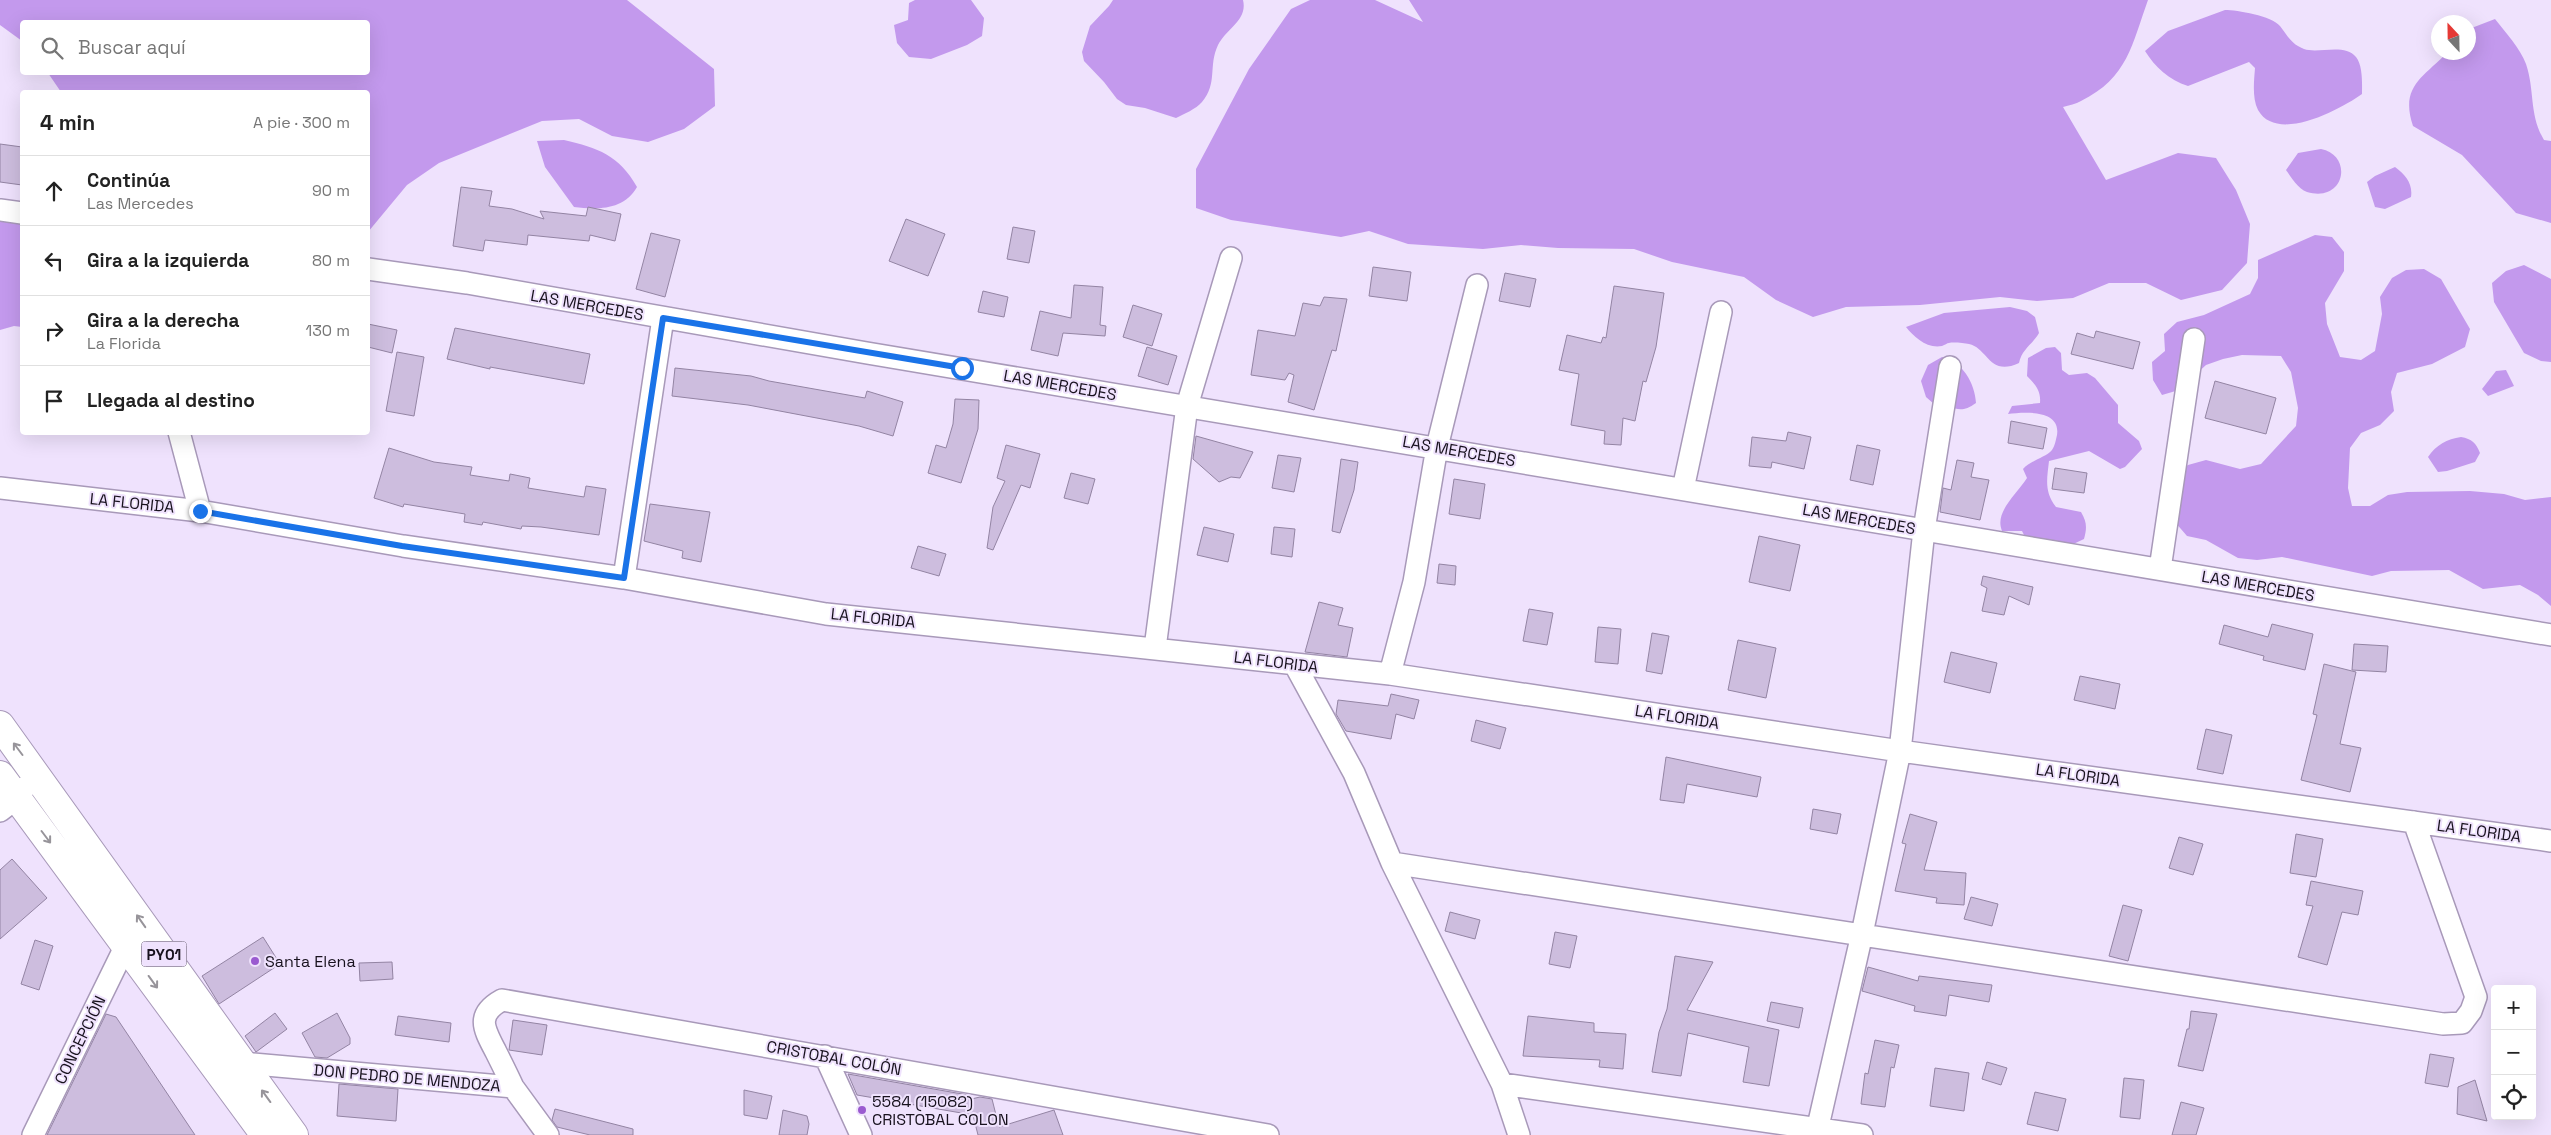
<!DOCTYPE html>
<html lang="es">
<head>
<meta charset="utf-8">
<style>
	:root { --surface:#fff; --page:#f2f2f2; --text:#222; --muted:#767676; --line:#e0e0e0 }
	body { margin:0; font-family:"Space Grotesk",sans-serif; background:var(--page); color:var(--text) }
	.controls { position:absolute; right:15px; bottom:15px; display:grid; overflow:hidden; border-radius:5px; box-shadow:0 5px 20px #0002 }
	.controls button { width:45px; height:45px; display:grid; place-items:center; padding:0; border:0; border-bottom:1px solid var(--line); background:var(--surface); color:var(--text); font:25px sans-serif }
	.compass { position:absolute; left:2431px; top:15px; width:45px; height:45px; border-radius:50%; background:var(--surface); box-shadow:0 5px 20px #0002; rotate:338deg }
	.stop { position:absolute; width:15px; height:15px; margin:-11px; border:4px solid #1a73e8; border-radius:50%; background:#fff }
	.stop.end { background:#1a73e8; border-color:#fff; box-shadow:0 1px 5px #0008 }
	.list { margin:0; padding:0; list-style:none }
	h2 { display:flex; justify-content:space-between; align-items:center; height:65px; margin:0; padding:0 20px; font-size:21px }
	h2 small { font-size:16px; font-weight:400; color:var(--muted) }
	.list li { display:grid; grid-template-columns:32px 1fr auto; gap:15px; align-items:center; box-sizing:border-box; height:70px; padding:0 20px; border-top:1px solid var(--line) }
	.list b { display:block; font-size:19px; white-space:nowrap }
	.list p { margin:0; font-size:16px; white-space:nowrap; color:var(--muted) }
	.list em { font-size:16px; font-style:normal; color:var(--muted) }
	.icon { flex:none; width:28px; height:28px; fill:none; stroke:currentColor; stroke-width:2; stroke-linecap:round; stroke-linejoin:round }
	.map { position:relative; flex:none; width:2551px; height:1135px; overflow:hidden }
	.search { position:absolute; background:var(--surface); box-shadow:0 5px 20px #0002; left:20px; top:20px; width:350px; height:55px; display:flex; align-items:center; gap:12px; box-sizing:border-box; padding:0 18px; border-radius:5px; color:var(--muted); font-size:19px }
	.panel { position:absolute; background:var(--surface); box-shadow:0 5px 20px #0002; left:20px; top:90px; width:350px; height:345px; border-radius:5px }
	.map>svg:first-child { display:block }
	.forest { fill:#c399ed }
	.building { fill:#cdbdde; stroke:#9384a3 }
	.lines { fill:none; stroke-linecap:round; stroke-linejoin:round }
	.minor-casing { stroke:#a899b9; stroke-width:24 }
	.trunk-casing { stroke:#a899b9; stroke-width:30 }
	.minor { stroke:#fff; stroke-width:21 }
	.trunk { stroke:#fff; stroke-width:28 }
	.oneway { stroke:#97949a }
	.route { stroke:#1a73e8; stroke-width:6 }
	.poi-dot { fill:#9a5ad0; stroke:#efe2fd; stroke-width:2 }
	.labels { text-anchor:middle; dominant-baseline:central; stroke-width:4; stroke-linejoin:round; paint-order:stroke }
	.shield { fill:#efe2fd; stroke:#585061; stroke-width:1 }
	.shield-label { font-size:15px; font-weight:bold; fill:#18121e }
	.street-label { font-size:16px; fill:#18121e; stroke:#efe2fd }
	.poi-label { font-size:16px; fill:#18121e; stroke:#efe2fd; text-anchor:start }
</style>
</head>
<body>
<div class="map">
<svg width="2551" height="1135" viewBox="0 0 2551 1135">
	<rect width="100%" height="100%" fill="#efe2fd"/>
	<path class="forest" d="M0,0H627L714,69L715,106L684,129L648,142L612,136L579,119L542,121L439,163L407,185L368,232V92H61L48,73L368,72V22H22V41L0,25Z
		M915,0H971L984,18L982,36L967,45L931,59L909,57L897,43L894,25L908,20L909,3Z
		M1113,0H1243C1248,20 1226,29 1218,45C1208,66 1218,83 1202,102C1196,109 1184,114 1176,118L1145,108L1126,105L1117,99L1104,82L1084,61L1082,52L1090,26L1109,6Z
		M1310,0H1375L1423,22L1409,0H2148C2132,44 2128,78 2081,101C2076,104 2069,105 2063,107L2106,180L2178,153L2216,158L2236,190L2250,224L2247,263L2222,290L2181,300L2146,283H2109L2073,298L2037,301L2000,297L1920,305L1846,307L1813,317L1776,300L1744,277L1672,262L1634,249L1558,248L1521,245L1483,249L1408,244L1369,231L1341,237L1231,220L1196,208V169L1249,69L1291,9Z
		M2225,10C2237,10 2272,16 2280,26C2287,35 2291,44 2304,49C2318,54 2345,43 2356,57C2363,66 2362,83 2362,94C2341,109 2277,144 2258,110C2252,98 2254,81 2255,68L2249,62L2188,86C2169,80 2155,67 2145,51L2168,31Z
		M2495,19C2506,33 2520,48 2526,64C2535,91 2529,115 2544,140L2551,141V223L2516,213L2462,155L2413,126C2400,87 2422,78 2447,53L2468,52L2469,29Z
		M564,140C598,148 619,155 637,187C624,210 598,210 574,207L545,167L537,141Z
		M2321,149C2353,155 2346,203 2307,192C2298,189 2291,177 2286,170L2298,153Z
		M2395,167C2406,175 2413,184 2411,197L2385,209L2375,207L2367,182L2375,176Z
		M0,220L22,223V327L14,326L0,330Z
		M2315,235L2332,237L2344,252V271L2325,303L2327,324L2340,357L2361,360L2375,351L2382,314L2380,297L2392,278L2406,270L2424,269L2441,279L2470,329L2465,347L2432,364L2397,373L2391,392L2394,411L2380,425L2361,433L2350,448L2348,488L2352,506H2370L2388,495L2407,492L2470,491L2504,494L2525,500L2551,497V606L2538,595L2520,585L2483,589L2449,570L2391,571L2372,576L2282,557L2257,560L2238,558L2206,540L2187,536L2162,507L2173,476L2188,465L2206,460L2240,469L2261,464L2296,426L2298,408L2291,372L2281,356L2242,355L2223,359L2206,365L2179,390L2162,395L2153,380L2152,362L2165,351L2164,334L2177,322L2204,315L2250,294L2258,278V260Z
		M2524,265L2551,279V362L2541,361L2524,353L2494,302L2492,283L2506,271Z
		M2010,307L2027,311L2035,317L2039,333C2032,345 2022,349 2019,363C1989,377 1988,348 1969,344C1964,343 1953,342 1949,343C1947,343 1945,345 1942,346C1927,349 1914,337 1906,327L1944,313Z
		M2055,347L2061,353L2062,370L2069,375L2087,373L2095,378L2118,405V423L2139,441L2142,449L2125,467L2120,469L2089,451L2049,461C2047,479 2044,492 2056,507L2081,512C2087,522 2087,528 2084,539L2067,547L2026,539L2022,531H2002C1994,512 2017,494 2027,478L2023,469C2031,460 2045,458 2052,450C2055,446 2056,439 2057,435C2061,409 2024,412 2008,414L2012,406L2040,403C2041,391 2036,385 2027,376L2028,358L2046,348Z
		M1942,357C1962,361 1975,383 1976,403C1957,417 1953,403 1934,404L1926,397L1921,381L1928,365Z
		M2506,370L2514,386L2488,396L2482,389L2496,371Z
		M2461,437C2472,439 2476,443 2480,453L2475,462L2447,471L2438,472L2428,457C2436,445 2447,439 2461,437Z"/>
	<path class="building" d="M0,144L22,147V185L0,182Z
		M461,187L492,191L489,206L512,209L544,219L540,211L586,216L588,207L621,214L615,241L590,235L589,241L528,235L527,245L485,240L483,251L453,246Z
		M906,219L945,234L928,276L889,261Z
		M1013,227L1035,231L1029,263L1007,259Z
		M651,233L680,240L665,297L636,289Z
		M1373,267L1411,272L1407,301L1369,296Z
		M1505,273L1536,279L1530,307L1499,301Z
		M1074,285L1103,287L1100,325L1106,326L1105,336L1063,333L1058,356L1031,350L1040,311L1071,318Z
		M1614,286L1664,293L1656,347L1646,382L1643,381L1635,421L1623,418L1621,445L1604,444L1605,431L1571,425L1579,374L1559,370L1567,335L1601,343L1603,337L1606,338Z
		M983,291L1008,297L1004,317L978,312Z
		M1324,297L1347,299L1336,351L1332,350L1314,410L1288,402L1294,375L1289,373L1285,380L1251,375L1258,330L1295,336L1303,303L1320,306Z
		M1133,305L1162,314L1152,346L1123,337Z
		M368,324L397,330L392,353L368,347Z
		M455,328L590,354L584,384L490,367V369L447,359Z
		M2096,331L2140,342L2133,369L2071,354L2077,333L2094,338Z
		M1147,347L1177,356L1168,385L1138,376Z
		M397,352L424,357L414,416L386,411Z
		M675,368L751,376L769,381L865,398L867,391L903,402L893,436L859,426L748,405L672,396Z
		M2215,381L2276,398L2266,434L2205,418Z
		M955,399L979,400L978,429L961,483L928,473L936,445L946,448L953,424Z
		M2011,421L2047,428L2043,449L2008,443Z
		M1788,432L1811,437L1804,469L1772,462L1771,468L1749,466L1752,437L1786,441Z
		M1196,436L1253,452L1240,478L1231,477L1219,482L1193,459Z
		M1006,445L1040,454L1030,488L1021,485L993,550L987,548L993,507L1005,481L997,478Z
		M1857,445L1880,450L1873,485L1850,480Z
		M389,448L434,462L472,467L470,475L509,481L510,474L530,478L528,488L584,497L586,486L606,489L599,535L541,527L522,526L521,529L483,522L482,525L464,522L465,514L404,504L403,507L374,498Z
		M1278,455L1301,458L1294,492L1272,488Z
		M1341,459L1358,462L1354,490L1340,533L1332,531Z
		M1957,460L1974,463L1971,477L1989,480L1980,520L1940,512L1943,488L1951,490Z
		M2055,468L2087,473L2084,493L2052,489Z
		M1071,473L1095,479L1088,504L1064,498Z
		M1454,479L1485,484L1480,519L1449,514Z
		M650,504L710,512L701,562L682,558L683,551L644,541Z
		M1204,527L1234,534L1228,562L1197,555Z
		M1274,527L1295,529L1292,557L1271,554Z
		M1759,536L1800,545L1790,591L1749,582Z
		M918,546L946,554L939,576L911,568Z
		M1439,564L1456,566L1455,585L1437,583Z
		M1983,576L2033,587L2029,605L2009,596L2004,615L1982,611L1987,588L1981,585Z
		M1319,602L1343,608L1338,625L1353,628L1347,657L1305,652Z
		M1529,609L1553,613L1547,645L1523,641Z
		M2272,624L2313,634L2305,670L2263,660L2264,656L2219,644L2224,625L2268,637Z
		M1598,627L1621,629L1618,664L1595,662Z
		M1652,633L1669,636L1662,674L1646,671Z
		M1738,640L1776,648L1766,698L1728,690Z
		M2354,644L2388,646L2386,672L2352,670Z
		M1951,652L1997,663L1990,693L1944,682Z
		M2324,664L2356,672L2340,744L2361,748L2350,792L2301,780L2317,715L2313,714Z
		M2080,676L2120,684L2115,709L2074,700Z
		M1391,694L1419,700L1414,719L1396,714L1391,739L1346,731L1336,714L1338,700L1388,706Z
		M1476,720L1506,728L1500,749L1471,741Z
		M2206,729L2232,735L2223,774L2197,769Z
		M1666,757L1761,777L1757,797L1687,784L1684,803L1660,800Z
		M1813,809L1841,814L1837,834L1810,829Z
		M1910,814L1937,822L1924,870L1966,873L1964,905L1936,903L1937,898L1895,891L1906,844L1902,843Z
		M2296,834L2323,839L2316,877L2290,873Z
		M2179,837L2203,844L2193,875L2169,868Z
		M12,859L47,898L0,939V870Z
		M2311,881L2363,891L2358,915L2342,912L2327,965L2298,957L2313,906L2306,905Z
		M1971,897L1998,904L1992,926L1964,919Z
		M2123,905L2142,910L2128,961L2109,956Z
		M1450,912L1480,920L1475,939L1445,931Z
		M1555,932L1577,936L1570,968L1549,964Z
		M263,937L280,964L219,1004L202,976Z
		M35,940L53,946L39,990L21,984Z
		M1675,956L1713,962L1687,1010L1779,1030L1769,1086L1743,1082L1749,1047L1688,1033L1681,1076L1652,1072L1659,1032L1667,1009Z
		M392,962L393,979L360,981L359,963Z
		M1868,967L1918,981L1919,976L1992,985L1989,1002L1949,995L1946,1016L1914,1011L1915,1006L1862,991Z
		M1771,1002L1803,1008L1799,1028L1767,1021Z
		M2191,1011L2217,1014L2203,1071L2178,1066L2187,1029H2189Z
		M275,1013L287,1029L256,1052L245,1036Z
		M337,1013L350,1038V1044L327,1058L315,1057L302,1033Z
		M106,1014L116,1017L195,1135H47Z
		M398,1016L451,1023L449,1042L395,1035Z
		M1528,1016L1594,1023V1032L1626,1034L1623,1069L1599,1067L1600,1060L1523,1056Z
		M513,1020L547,1025L542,1055L509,1050Z
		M1875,1040L1899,1045L1894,1068L1891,1067L1885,1107L1861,1104L1865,1073L1868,1074Z
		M2430,1054L2454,1058L2448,1087L2425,1083Z
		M1987,1062L2007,1068L2001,1085L1982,1079Z
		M1935,1068L1969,1073L1964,1111L1930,1106Z
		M848,1074L968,1095L967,1100L980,1097L992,1099L999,1127L1054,1110L1063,1135H978L973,1115L857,1095Z
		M2124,1078L2144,1080L2140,1119L2120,1117Z
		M2475,1080L2487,1121L2457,1114L2458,1087Z
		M339,1084L398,1089L396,1121L337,1116Z
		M744,1090L772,1096L767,1119L744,1115Z
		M2035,1092L2066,1099L2058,1131L2027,1124Z
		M2181,1102L2204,1108L2196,1135H2172Z
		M555,1109L633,1129V1135H590L557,1127L552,1120Z
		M783,1110L807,1116L809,1124L807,1135H779Z"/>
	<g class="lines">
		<g class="minor-casing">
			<path id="minor" d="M0,210L22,213
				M368,269L467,283L867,353L2551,635
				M179,432L200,511
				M0,488L200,511L403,546L624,578L826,614L1390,674L1900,751L2551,841
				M1683,489L1721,312
				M2160,569L2194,339
				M624,578L663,318
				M1155,648L1187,406L1231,258
				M1295,665L1354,773L1392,863L1502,1084L1519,1135
				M1390,674L1414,582L1437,447L1477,285
				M0,811L17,798L25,787
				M1392,863L2443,1024L2462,1023L2471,1011L2476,997L2414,822
				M825,1056L861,1135
				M242,1063L513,1087L548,1135
				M1502,1084L1862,1135
				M513,1087C508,1076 502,1064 496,1052C484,1029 475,1015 502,1000L1268,1135
				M33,1135L126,945
				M1816,1135L1862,934L1900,751L1924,530L1950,367"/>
		</g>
		<g class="trunk-casing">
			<path id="trunk" d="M0,725L294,1135
				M0,775L265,1135"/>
		</g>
		<use href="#minor" class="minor"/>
		<use href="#trunk" class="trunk"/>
	</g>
	<defs><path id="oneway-shaft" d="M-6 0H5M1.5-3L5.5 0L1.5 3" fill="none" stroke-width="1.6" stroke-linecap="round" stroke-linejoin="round" transform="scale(1.25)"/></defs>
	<g class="oneway">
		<use href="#oneway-shaft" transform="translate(18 749) rotate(-127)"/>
		<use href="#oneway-shaft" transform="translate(46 837) rotate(53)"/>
		<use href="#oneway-shaft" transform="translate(141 921) rotate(-125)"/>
		<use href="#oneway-shaft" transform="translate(153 982) rotate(54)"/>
		<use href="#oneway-shaft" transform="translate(266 1096) rotate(-126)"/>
	</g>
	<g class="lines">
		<path class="route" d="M200,511L402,546L624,578L663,318L962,368"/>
	</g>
	<g class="poi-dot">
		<circle cx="255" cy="961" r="5"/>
		<circle cx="862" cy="1110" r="5"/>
	</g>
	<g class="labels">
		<rect class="shield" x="141.5" y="941.5" width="45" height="25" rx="4"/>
		<g class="shield-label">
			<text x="164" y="954">PY01</text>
		</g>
		<g class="street-label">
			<text transform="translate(587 305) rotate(10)">LAS MERCEDES</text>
			<text transform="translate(1060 385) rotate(10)">LAS MERCEDES</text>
			<text transform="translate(1459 451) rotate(10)">LAS MERCEDES</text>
			<text transform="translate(132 503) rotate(6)">LA FLORIDA</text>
			<text transform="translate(1859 519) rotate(10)">LAS MERCEDES</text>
			<text transform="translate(2258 586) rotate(10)">LAS MERCEDES</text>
			<text transform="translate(873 618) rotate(6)">LA FLORIDA</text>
			<text transform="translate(1276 662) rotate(7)">LA FLORIDA</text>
			<text transform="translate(1677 717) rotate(9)">LA FLORIDA</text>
			<text transform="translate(2078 775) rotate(8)">LA FLORIDA</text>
			<text transform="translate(2479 831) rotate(8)">LA FLORIDA</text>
			<text transform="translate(80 1040) rotate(-64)">CONCEPCIÓN</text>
			<text transform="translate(834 1058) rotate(10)">CRISTOBAL COLÓN</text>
			<text transform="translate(407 1078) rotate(5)">DON PEDRO DE MENDOZA</text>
		</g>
		<g class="poi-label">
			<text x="265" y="961">Santa Elena</text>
			<text x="872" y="1101">5584 (15082)<tspan x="872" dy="18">CRISTOBAL COLON</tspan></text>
		</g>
	</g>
</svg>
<div class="controls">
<button>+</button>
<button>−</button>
<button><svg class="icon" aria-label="locate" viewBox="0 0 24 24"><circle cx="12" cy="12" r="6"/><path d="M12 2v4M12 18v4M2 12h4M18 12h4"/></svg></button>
</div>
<svg class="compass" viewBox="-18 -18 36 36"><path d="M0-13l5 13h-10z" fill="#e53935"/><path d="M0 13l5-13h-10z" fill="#767676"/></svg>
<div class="stop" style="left:962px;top:368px"></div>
<div class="stop end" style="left:200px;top:511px"></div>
<div class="search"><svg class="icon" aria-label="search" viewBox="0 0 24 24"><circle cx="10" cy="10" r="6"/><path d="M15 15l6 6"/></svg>Buscar aquí</div>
<section class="panel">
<h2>4 min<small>A pie · 300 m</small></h2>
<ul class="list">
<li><svg class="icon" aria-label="ahead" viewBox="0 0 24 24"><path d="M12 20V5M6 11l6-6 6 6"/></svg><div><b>Continúa</b><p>Las Mercedes</p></div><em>90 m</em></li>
<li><svg class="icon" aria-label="left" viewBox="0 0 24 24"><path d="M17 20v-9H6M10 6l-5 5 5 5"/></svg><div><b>Gira a la izquierda</b></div><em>80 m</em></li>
<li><svg class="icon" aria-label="right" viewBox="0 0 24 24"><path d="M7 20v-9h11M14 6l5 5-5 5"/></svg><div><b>Gira a la derecha</b><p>La Florida</p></div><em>130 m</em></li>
<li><svg class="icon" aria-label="arrive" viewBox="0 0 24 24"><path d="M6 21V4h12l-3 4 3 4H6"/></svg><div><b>Llegada al destino</b></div></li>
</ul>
</section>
</div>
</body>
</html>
